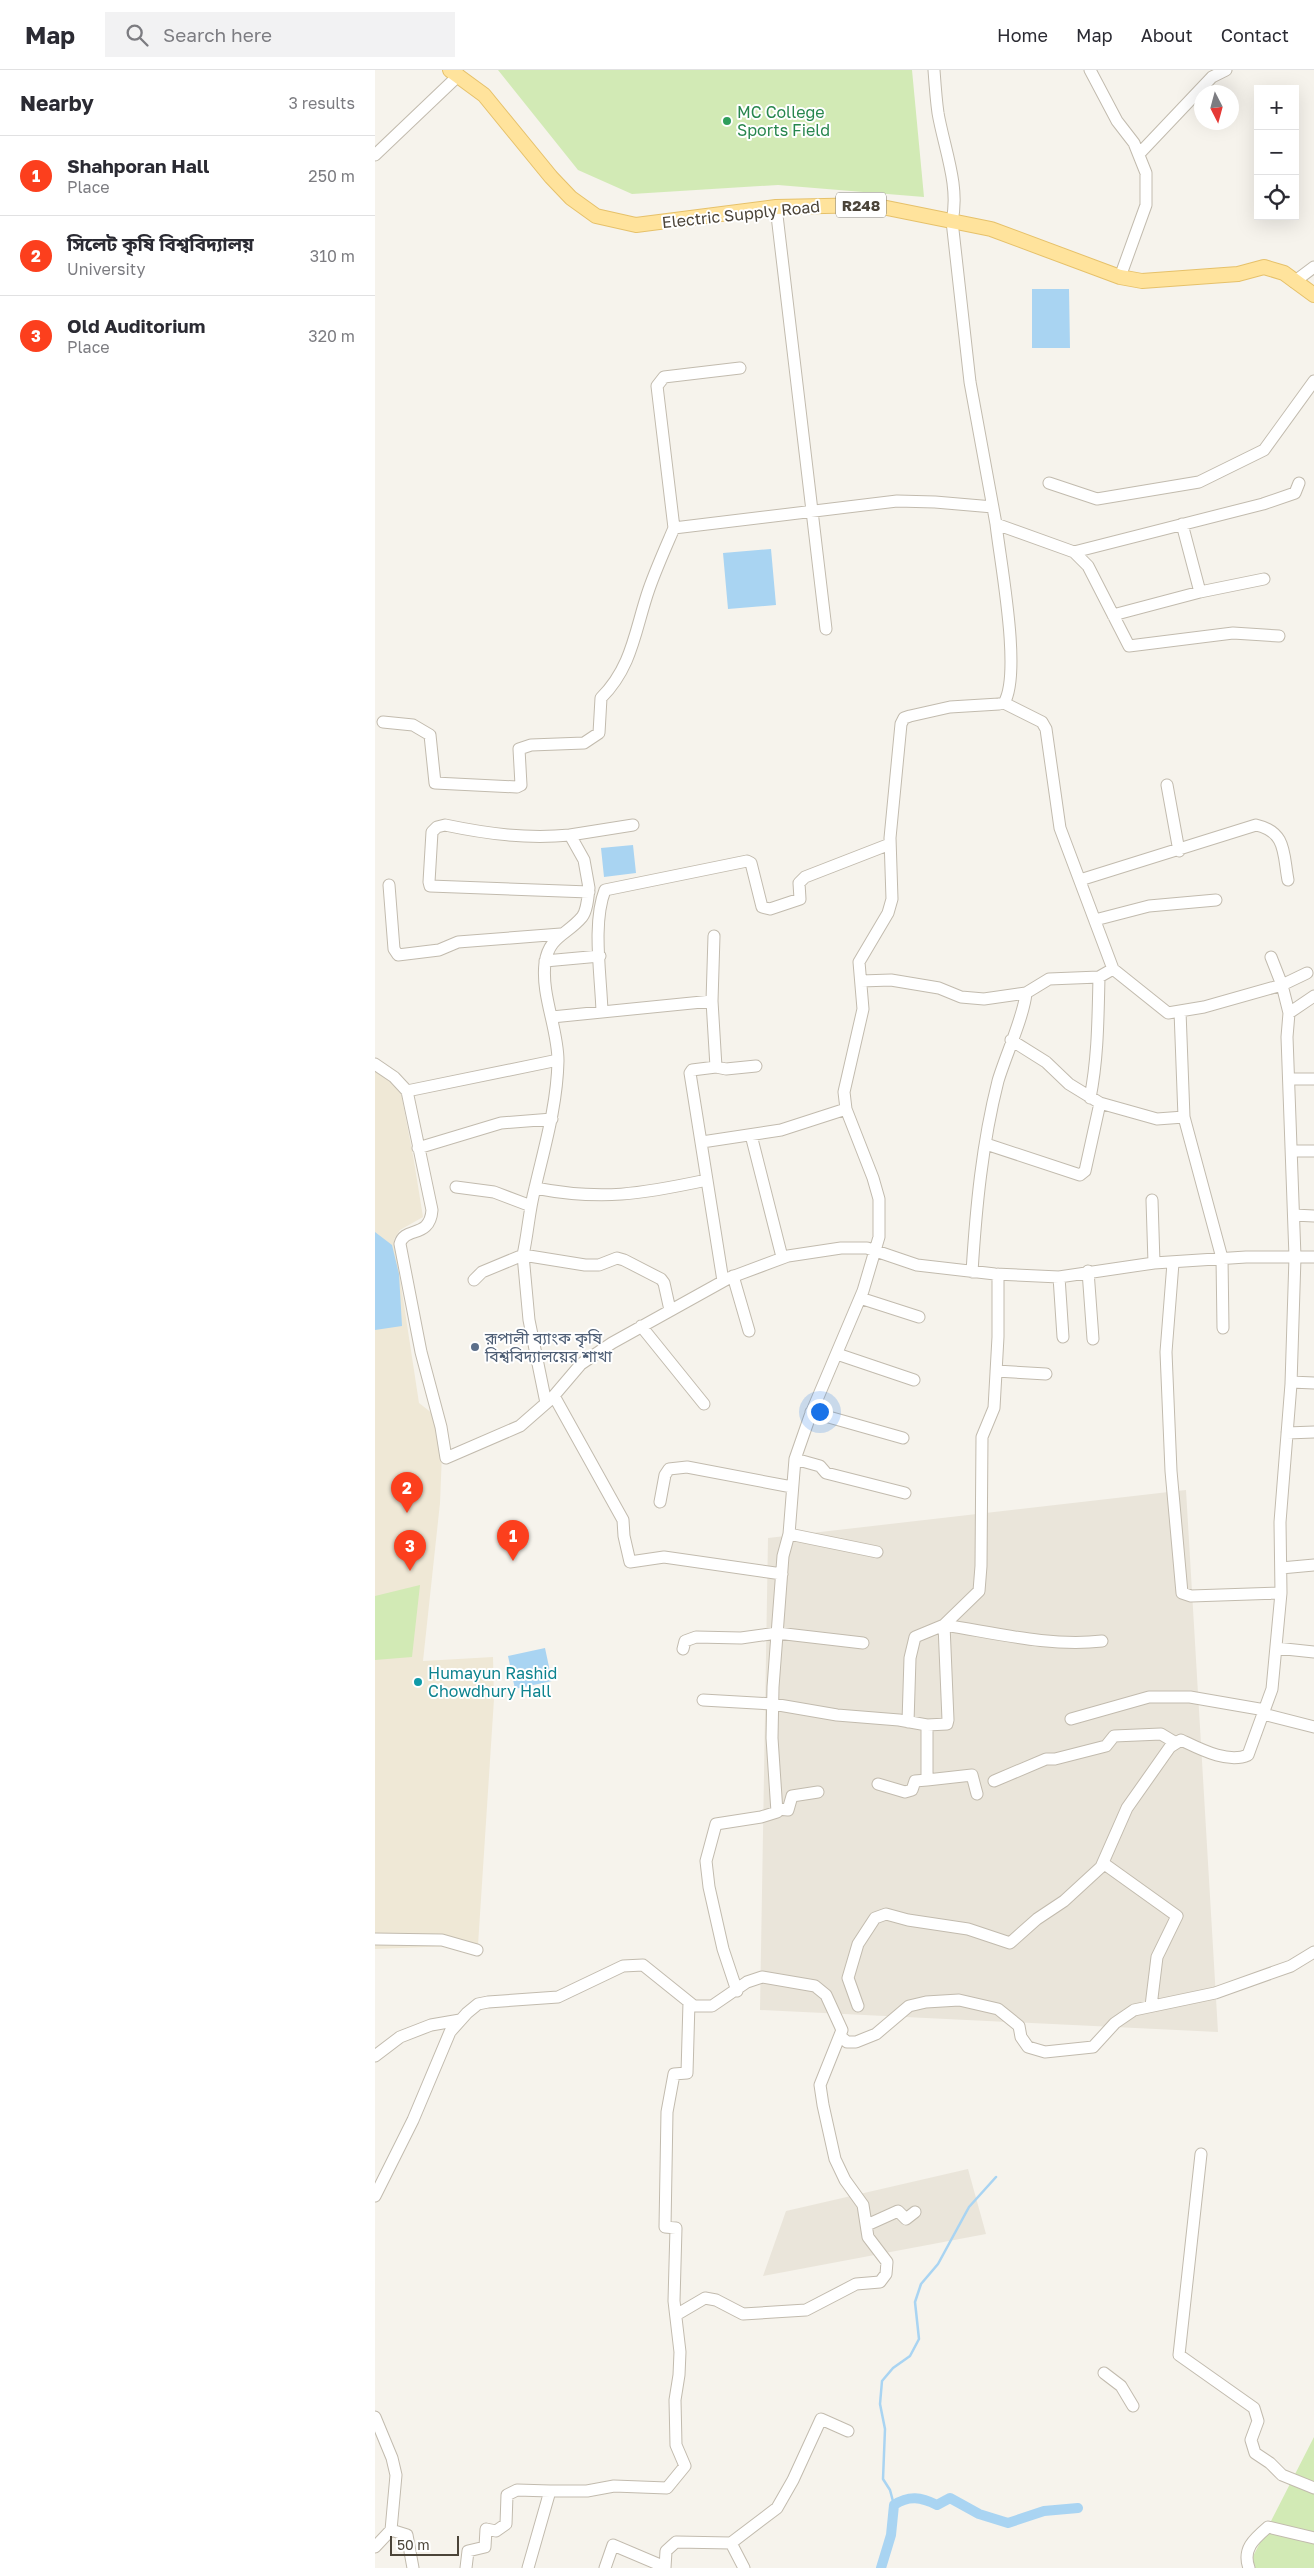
<!DOCTYPE html>
<html lang="en">
<head>
<meta charset="utf-8">
<style>
	:root { --surface:#fff; --page:#f2f2f3; --text:#2b2b33; --muted:#7c7c81; --line:#e1e1e2; --accent:#fc3f1d }
	body { margin:0; font-family:"Golos Text","Noto Sans Bengali",sans-serif; background:var(--page); color:var(--text) }
	.controls { position:absolute; right:15px; top:15px; display:grid; overflow:hidden; border-radius:0px; box-shadow:0 5px 20px #0002 }
	.controls button { width:45px; height:45px; display:grid; place-items:center; padding:0; border:0; border-bottom:1px solid var(--line); background:var(--surface); color:var(--text); font:25px sans-serif }
	.compass { position:absolute; left:819px; top:15px; width:45px; height:45px; border-radius:50%; background:var(--surface); box-shadow:0 5px 20px #0002; rotate:174deg }
	.scale { position:absolute; left:15px; bottom:12px; width:69px; box-sizing:border-box; padding-left:5px; border:2px solid #4b4439; border-top:0; font-size:14px; line-height:18px; white-space:nowrap; color:#4b4439; -webkit-text-stroke:4px #fff; paint-order:stroke }
	.you { position:absolute; left:444px; top:1341px; width:18px; height:18px; margin:-12px; border:4px solid #fff; border-radius:50%; background:#1a73e8; box-shadow:0 0 0 8px #1a73e833 }
	.badge { display:grid; place-items:center; width:32px; height:32px; border-radius:50%; background:var(--accent); color:#fff; font-size:16px; font-weight:700 }
	.pin { position:absolute; translate:-50% -41px; filter:drop-shadow(0 1px 2px #0008) }
	.pin::after { content:''; position:absolute; top:26px; width:18px; height:15px; background:inherit; clip-path:polygon(0 0,100% 0,50% 100%) }
	.list { margin:0; padding:0; list-style:none }
	h2 { display:flex; justify-content:space-between; align-items:center; height:65px; margin:0; padding:0 20px; font-size:21px }
	h2 small { font-size:16px; font-weight:400; color:var(--muted) }
	.list li { display:grid; grid-template-columns:32px 1fr auto; gap:15px; align-items:center; box-sizing:border-box; height:80px; padding:0 20px; border-top:1px solid var(--line) }
	.list b { display:block; font-size:19px; white-space:nowrap }
	.list p { margin:0; font-size:16px; white-space:nowrap; color:var(--muted) }
	.list em { font-size:16px; font-style:normal; color:var(--muted) }
	.icon { flex:none; width:28px; height:28px; fill:none; stroke:currentColor; stroke-width:2; stroke-linecap:round; stroke-linejoin:round }
	.map { position:relative; flex:none; width:939px; height:2498px; overflow:hidden }
	header { display:flex; align-items:center; gap:30px; box-sizing:border-box; height:70px; padding:0 25px; background:var(--surface); border-bottom:1px solid var(--line) }
	header strong { font-size:24px }
	nav { display:flex; gap:28px; margin-inline-start:auto; font-size:18px }
	.search { width:350px; height:45px; background:var(--page); display:flex; align-items:center; gap:12px; box-sizing:border-box; padding:0 18px; border-radius:0px; color:var(--muted); font-size:19px }
	main { display:flex }
	aside { flex:1; background:var(--surface) }
	.map>svg:first-child { display:block }
	.residential { fill:#eae5da }
	.education { fill:#efe8d6 }
	.green { fill:#d2eab5 }
	.water { fill:#a9d4f2 }
	.lines { fill:none; stroke-linecap:round; stroke-linejoin:round }
	.stream { stroke:#a9d4f2; stroke-width:2.5 }
	.canal { stroke:#a9d4f2; stroke-width:10 }
	.minor-casing { stroke:#c2bbae; stroke-width:13 }
	.major-casing { stroke:#e6c16a; stroke-width:16 }
	.minor { stroke:#fff; stroke-width:11 }
	.major { stroke:#ffe39c; stroke-width:14 }
	.leisure-dot { fill:#2e9e5b; stroke:#fff; stroke-width:2 }
	.service-dot { fill:#5c6f8a; stroke:#fff; stroke-width:2 }
	.culture-dot { fill:#0f9aa8; stroke:#fff; stroke-width:2 }
	.labels { text-anchor:middle; dominant-baseline:central; stroke-width:4; stroke-linejoin:round; paint-order:stroke }
	.shield { fill:#fff; stroke:#817c74; stroke-width:1 }
	.shield-label { font-size:15px; font-weight:bold; fill:#4b4439 }
	.leisure-label { font-size:16px; fill:#27864d; stroke:#fff; text-anchor:start }
	.street-label { font-size:16px; fill:#4b4439; stroke:#fff }
	.service-label { font-size:16px; fill:#4e5e75; stroke:#fff; text-anchor:start }
	.culture-label { font-size:16px; fill:#0d838f; stroke:#fff; text-anchor:start }
</style>
</head>
<body>
<header>
<strong>Map</strong>
<div class="search"><svg class="icon" aria-label="search" viewBox="0 0 24 24"><circle cx="10" cy="10" r="6"/><path d="M15 15l6 6"/></svg>Search here</div>
<nav><a>Home</a><a>Map</a><a>About</a><a>Contact</a></nav>
</header>
<main>
<aside>
<h2>Nearby<small>3 results</small></h2>
<ul class="list">
<li><span class="badge">1</span><div><b>Shahporan Hall</b><p>Place</p></div><em>250 m</em></li>
<li><span class="badge">2</span><div><b>সিলেট কৃষি বিশ্ববিদ্যালয়</b><p>University</p></div><em>310 m</em></li>
<li><span class="badge">3</span><div><b>Old Auditorium</b><p>Place</p></div><em>320 m</em></li>
</ul>
</aside>
<div class="map">
<svg width="939" height="2498" viewBox="0 0 939 2498">
	<rect width="100%" height="100%" fill="#f6f3ec"/>
	<path class="residential" d="M811,1420L843,1962L385,1940L393,1468Z
		M593,2099L611,2164L388,2206L411,2141Z"/>
	<path class="education" d="M0,997L13,1006L26,1023L39,1091L48,1147L25,1160L19,1169L44,1333L58,1344L67,1383L65,1433L48,1591L118,1587L119,1629L103,1875L0,1879Z"/>
	<path class="green" d="M123,0H537L549,127L403,115L257,124L203,100Z
		M45,1515L37,1587L0,1590V1526Z
		M939,2367V2498H872Z"/>
	<path class="water" d="M657,219H694L695,278H657Z
		M396,479L401,535L353,539L348,483Z
		M258,775L261,803L229,807L226,778Z
		M0,1162L17,1175L24,1204L27,1256L0,1260Z
		M170,1578L177,1611L140,1619L133,1586Z"/>
	<g class="lines">
		<path class="stream" d="M519,2435L515,2420L508,2409L510,2359L505,2334L507,2311L518,2298L535,2286L544,2269L540,2232L546,2214L563,2194L594,2137L621,2107"/>
		<path class="canal" d="M506,2498L516,2465L519,2435C534,2425 546,2427 562,2435L575,2428L604,2444L633,2453L669,2441L703,2438"/>
		<g class="minor-casing">
			<path id="minor" d="M559,0C560,14 561,29 563,43C569,78 585,116 577,151L595,312L621,454L699,482L713,496L754,576L858,563L904,566
				M715,0L742,51L759,73L771,103V135L745,207
				M764,84L837,7L851,0
				M0,85L84,5
				M401,137L451,559
				M919,212L939,197
				M365,298L289,307L282,316L299,458L522,431L560,432L618,437
				M674,413L722,429L824,412L889,380L939,311
				M807,454L825,522
				M699,482L888,434L920,423L924,413
				M738,545L825,522L889,509
				M629,633L667,652L671,659L685,758L738,899
				M8,652L38,655L55,665L60,713L142,717L146,715L144,679L156,675L209,673L224,663L226,628C258,596 260,559 274,519C281,499 290,479 299,458
				M792,715L804,781
				M195,765L258,755
				M705,810L881,755C912,762 908,784 913,810
				M14,815L19,879L23,885L64,880L83,872L186,864
				M720,850L774,836L841,830
				M896,887L907,915L932,903
				M170,891L225,886
				M486,911L516,910L564,918L586,927L609,929L651,923
				M337,931L339,866
				M805,941L809,1047L847,1188L848,1258
				M227,942C226,906 217,853 230,820L372,791L376,793L387,837L395,839L425,829L424,813L430,807L515,774
				M914,943L939,926
				M177,947L337,931L341,997L351,999L381,996
				M636,970L671,992L694,1014L725,1033L782,1049L809,1047
				M0,994L19,1007L32,1021L57,1140C55,1169 29,1156 25,1174L46,1282L66,1357L71,1388L145,1356L177,1328L206,1294L237,1273L354,1208L413,1186L466,1178H492L542,1195L620,1204L684,1207L779,1193L871,1187H939
				M341,997L317,1000L315,1003L348,1211
				M914,1009H939
				M32,1021L183,990
				M715,1028C723,988 723,948 724,907
				M376,1065L407,1187
				M327,1072L406,1060L471,1039
				M611,1074L705,1105L710,1101L725,1033
				M43,1078L126,1053L177,1049
				M917,1081H939
				M81,1117L119,1122L156,1136
				M160,1118C227,1131 266,1124 332,1110
				M777,1130L779,1193
				M919,1145L939,1146
				M798,1193L791,1282L796,1401L807,1523L816,1526L906,1523
				M713,1201L718,1269
				M358,1206L374,1261
				M684,1207L688,1267
				M99,1210L107,1202L148,1185C153,1163 154,1140 160,1118C170,1075 182,1035 183,991C183,959 166,925 170,893C174,866 192,865 207,847C212,841 213,827 214,818L209,790L195,765C152,769 113,764 70,755L62,757L57,762L54,812L55,816L214,822
				M485,1228L544,1247
				M266,1256L329,1334
				M462,1284L539,1310
				M621,1301L671,1304
				M916,1312L939,1313
				M179,1326L248,1450L249,1466L255,1492L289,1487L407,1504
				M171,1333L154,1250L148,1185L210,1195H224L242,1188L249,1190L286,1209L289,1213L295,1240
				M436,1342L528,1368
				M912,1363L939,1362
				M420,1389L445,1396L451,1403L530,1423
				M285,1432L290,1405L294,1399L312,1397L417,1417
				M414,1464L502,1482
				M906,1498L939,1495
				M569,1555C621,1563 675,1577 727,1571
				M901,1578L939,1582
				M308,1579L310,1571L321,1567L366,1568L402,1563L488,1573
				M328,1630L398,1634L462,1645L524,1650L552,1655V1710L597,1705L602,1724
				M888,1644L939,1657
				M696,1649L774,1627H815L890,1640
				M533,1652L535,1588L540,1567L569,1555L604,1521L606,1496L607,1367L619,1338L623,1267V1204
				M552,1655L572,1654L573,1650L569,1555
				M619,1711L671,1689H680L731,1676L739,1666L786,1664L801,1673
				M503,1714L530,1722L537,1720L540,1711L552,1710
				M402,1739L413,1740L417,1726L443,1722
				M728,1793L802,1846L782,1887L776,1936
				M0,1869L67,1870L102,1880
				M362,1921L348,1879L334,1817L331,1791L341,1754L386,1747L402,1742L397,1668L398,1617L408,1486L414,1464L420,1389L435,1346L488,1221L504,1167V1129L498,1108L471,1039L469,1022L488,939L484,892L513,843L517,829L515,768L526,654L529,648L535,646L575,637L624,634L629,633C647,603 625,491 621,454
				M483,1936L473,1908L483,1874L500,1848L511,1844L533,1850L593,1859L635,1873L662,1849L689,1831L726,1797L752,1738L795,1677L806,1670C825,1679 853,1694 873,1685L897,1619L906,1523L905,1452L916,1314L920,1187L912,967L914,943L907,915L829,937L793,943L738,899L724,907L674,909L651,923C649,946 630,987 623,1011C607,1074 601,1138 597,1202
				M465,1966L472,1972H481L501,1964L534,1936L551,1932L584,1930L623,1939L644,1956L646,1967L653,1977L670,1982L718,1977L740,1953L759,1940L840,1923L916,1896L939,1882
				M0,1986L25,1967L56,1955L85,1950
				M826,2084L804,2285L879,2338L883,2351L876,2370L880,2383L895,2393L907,2405L939,2418
				M0,2126L38,2050L75,1962L92,1943L103,1934L113,1932L183,1927L248,1896L268,1895L319,1936H337L372,1912L387,1907L440,1916L451,1925L467,1960L445,2015L448,2035L460,2089L470,2110L488,2135L493,2167L512,2192L511,2204L505,2212L481,2214L431,2240L368,2244L341,2230L330,2228L301,2245
				M492,2155L523,2141L531,2149L540,2142
				M729,2303L746,2316L758,2336
				M0,2347L17,2388L21,2405L16,2460L0,2477
				M175,2421H212L239,2416L292,2418L310,2396L301,2375L300,2330L304,2305L305,2282L299,2231L301,2158L290,2157L292,2042L299,2004L312,2003L314,1932
				M16,2460L32,2465L38,2498
				M91,2498L93,2481L110,2477L111,2459L121,2461L131,2454L132,2425L142,2420L175,2421L153,2498
				M230,2498L238,2475L290,2497
				M290,2498L291,2481L301,2472L356,2473
				M369,2498L356,2473L402,2438L418,2410L446,2349L473,2361
				M874,2498C867,2479 879,2469 893,2457L939,2468"/>
		</g>
		<g class="major-casing">
			<path id="major" d="M75,0L109,25L176,107L196,128L221,146L261,155L401,137L497,135L616,159L745,207L767,211L863,204L889,197L909,203L939,225"/>
		</g>
		<use href="#minor" class="minor"/>
		<use href="#major" class="major"/>
	</g>
	<circle class="leisure-dot" cx="352" cy="51" r="5"/>
	<circle class="service-dot" cx="100" cy="1277" r="5"/>
	<circle class="culture-dot" cx="43" cy="1612" r="5"/>
	<g class="labels">
		<rect class="shield" x="461" y="122.5" width="50" height="25" rx="4"/>
		<g class="shield-label">
			<text x="486" y="135">R248</text>
		</g>
		<g class="leisure-label">
			<text x="362" y="42">MC College<tspan x="362" dy="18">Sports Field</tspan></text>
		</g>
		<g class="street-label">
			<text transform="translate(366 144) rotate(-6)">Electric Supply Road</text>
		</g>
		<g class="service-label">
			<text x="110" y="1268">রূপালী ব্যাংক কৃষি<tspan x="110" dy="18">বিশ্ববিদ্যালয়ের শাখা</tspan></text>
		</g>
		<g class="culture-label">
			<text x="53" y="1603">Humayun Rashid<tspan x="53" dy="18">Chowdhury Hall</tspan></text>
		</g>
	</g>
</svg>
<div class="controls">
<button>+</button>
<button>−</button>
<button><svg class="icon" aria-label="locate" viewBox="0 0 24 24"><circle cx="12" cy="12" r="6"/><path d="M12 2v4M12 18v4M2 12h4M18 12h4"/></svg></button>
</div>
<svg class="compass" viewBox="-18 -18 36 36"><path d="M0-13l5 13h-10z" fill="#e53935"/><path d="M0 13l5-13h-10z" fill="#7c7c81"/></svg>
<div class="scale">50 m</div>
<div class="you"></div>
<div class="pin badge" style="left:138px;top:1491px">1</div>
<div class="pin badge" style="left:32px;top:1443px">2</div>
<div class="pin badge" style="left:35px;top:1501px">3</div>
</div>
</main>
</body>
</html>
